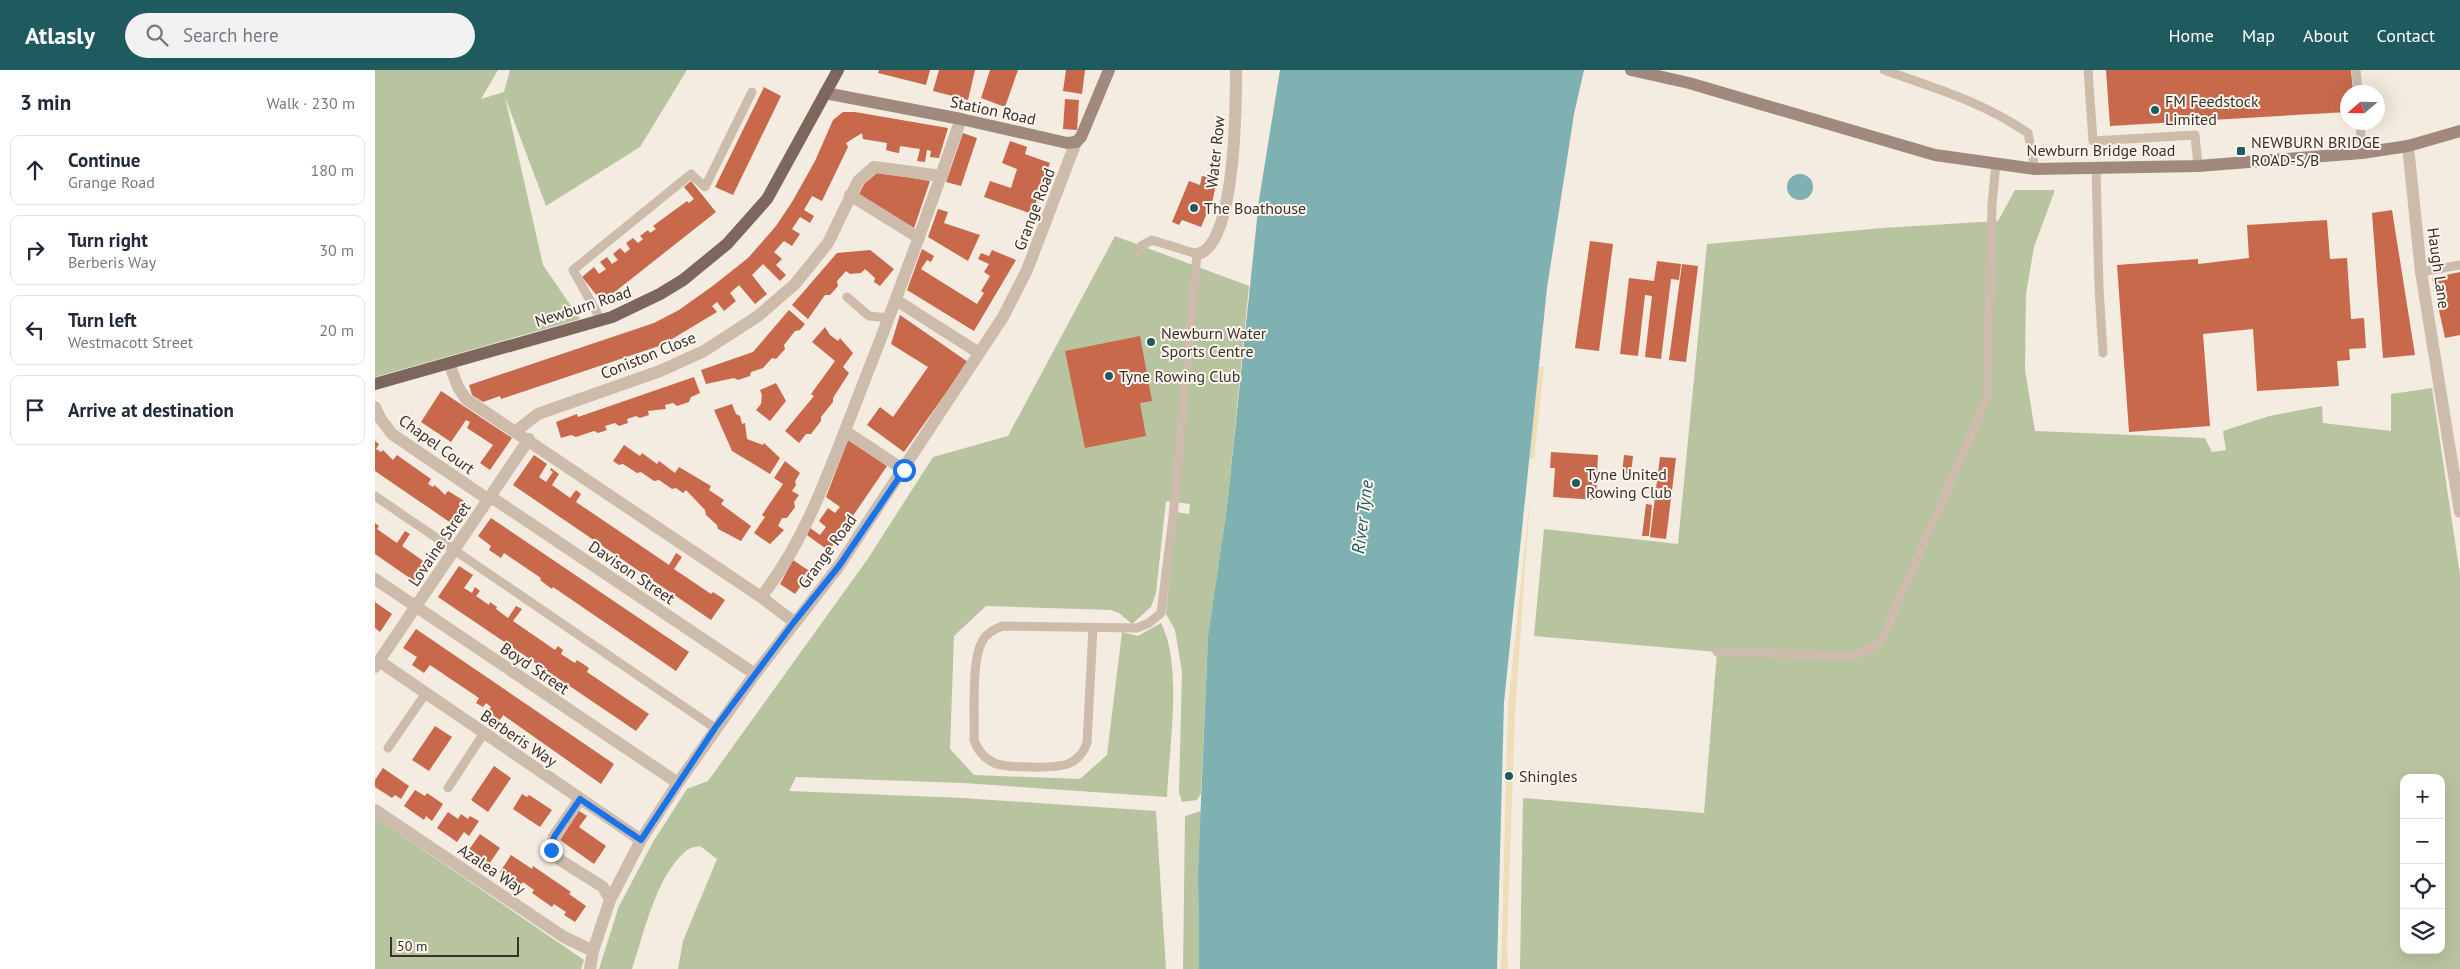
<!DOCTYPE html>
<html lang="en">
<head>
<meta charset="utf-8">
<style>
	:root { --surface:#fff; --page:#f2f2f3; --text:#1f2937; --muted:#747a83; --line:#e0e1e3; --accent:#1f5a5e }
	body { margin:0; font-family:"PT Sans",sans-serif; background:var(--page); color:var(--text) }
	.controls { position:absolute; right:15px; bottom:15px; display:grid; overflow:hidden; border-radius:10px; box-shadow:0 5px 20px #0002 }
	.controls button { width:45px; height:45px; display:grid; place-items:center; padding:0; border:0; border-bottom:1px solid var(--line); background:var(--surface); color:var(--text); font:25px sans-serif }
	.compass { position:absolute; left:1965px; top:15px; width:45px; height:45px; border-radius:50%; background:var(--surface); box-shadow:0 5px 20px #0002; rotate:250deg }
	.scale { position:absolute; left:15px; bottom:12px; width:129px; box-sizing:border-box; padding-left:5px; border:2px solid #3b302b; border-top:0; font-size:14px; line-height:18px; white-space:nowrap; color:#3b302b; -webkit-text-stroke:4px #fbf5ee; paint-order:stroke }
	.stop { position:absolute; width:15px; height:15px; margin:-11px; border:4px solid #1a73e8; border-radius:50%; background:#fff }
	.stop.end { background:#1a73e8; border-color:#fff; box-shadow:0 1px 5px #0008 }
	.list { margin:0; padding:0; list-style:none }
	h2 { display:flex; justify-content:space-between; align-items:center; height:65px; margin:0; padding:0 20px; font-size:21px }
	h2 small { font-size:16px; font-weight:400; color:var(--muted) }
	.list li { display:grid; grid-template-columns:32px 1fr auto; gap:15px; align-items:center; box-sizing:border-box; height:70px; margin:0 10px 10px; padding:0 10px; border:1px solid var(--line); border-radius:10px }
	.list b { display:block; font-size:19px; white-space:nowrap }
	.list p { margin:0; font-size:16px; white-space:nowrap; color:var(--muted) }
	.list em { font-size:16px; font-style:normal; color:var(--muted) }
	.icon { flex:none; width:28px; height:28px; fill:none; stroke:currentColor; stroke-width:2; stroke-linecap:round; stroke-linejoin:round }
	.map { position:relative; flex:none; width:2085px; height:899px; overflow:hidden }
	header { display:flex; align-items:center; gap:30px; box-sizing:border-box; height:70px; padding:0 25px; background:var(--accent); color:#fff }
	header strong { font-size:24px }
	nav { display:flex; gap:28px; margin-inline-start:auto; font-size:18px }
	.search { width:350px; height:45px; background:var(--page); display:flex; align-items:center; gap:12px; box-sizing:border-box; padding:0 18px; border-radius:28px; color:var(--muted); font-size:19px }
	main { display:flex }
	aside { flex:1; background:var(--surface) }
	.map>svg:first-child { display:block }
	.green { fill:#b8c4a0; fill-rule:evenodd }
	.sand { fill:#efdcb8 }
	.water { fill:#7fb0b2 }
	.building { fill:#c8694b }
	.lines { fill:none; stroke-linecap:round; stroke-linejoin:round }
	.lane { stroke:#cdbbac; stroke-width:9 }
	.street { stroke:#cdbbac; stroke-width:12 }
	.secondary { stroke:#a18a7d; stroke-width:12 }
	.primary { stroke:#7d675c; stroke-width:12 }
	.route { stroke:#1a73e8; stroke-width:6 }
	.poi-dot { fill:#1f5a5e; stroke:#fbf5ee; stroke-width:2 }
	.labels { text-anchor:middle; dominant-baseline:central; stroke-width:4; stroke-linejoin:round; paint-order:stroke }
	.poi-label { font-size:16px; fill:#3b302b; stroke:#fbf5ee; text-anchor:start }
	.street-label { font-size:16px; fill:#3b302b; stroke:#fbf5ee }
	.water-label { font-size:18px; font-style:italic; fill:#1f5a5e; stroke:#fbf5ee }
</style>
</head>
<body>
<header>
<strong>Atlasly</strong>
<div class="search"><svg class="icon" aria-label="search" viewBox="0 0 24 24"><circle cx="10" cy="10" r="6"/><path d="M15 15l6 6"/></svg>Search here</div>
<nav><a>Home</a><a>Map</a><a>About</a><a>Contact</a></nav>
</header>
<main>
<aside>
<h2>3 min<small>Walk · 230 m</small></h2>
<ul class="list">
<li><svg class="icon" aria-label="ahead" viewBox="0 0 24 24"><path d="M12 20V5M6 11l6-6 6 6"/></svg><div><b>Continue</b><p>Grange Road</p></div><em>180 m</em></li>
<li><svg class="icon" aria-label="right" viewBox="0 0 24 24"><path d="M7 20v-9h11M14 6l5 5-5 5"/></svg><div><b>Turn right</b><p>Berberis Way</p></div><em>30 m</em></li>
<li><svg class="icon" aria-label="left" viewBox="0 0 24 24"><path d="M17 20v-9H6M10 6l-5 5 5 5"/></svg><div><b>Turn left</b><p>Westmacott Street</p></div><em>20 m</em></li>
<li><svg class="icon" aria-label="arrive" viewBox="0 0 24 24"><path d="M6 21V4h12l-3 4 3 4H6"/></svg><div><b>Arrive at destination</b></div></li>
</ul>
</aside>
<div class="map">
<svg width="2085" height="899" viewBox="0 0 2085 899">
	<rect width="100%" height="100%" fill="#f4ebe1"/>
	<path class="green" d="M0,0H123L106,29L129,22L135,0H312L265,77L171,136L130,27L168,195L205,249L0,307Z
		M1640,120H1680L1659,177L1651,224L1650,300L1660,361L1830,368L1837,382L1851,380L1848,361L1894,346L1947,336L1948,353L2016,361V324L2057,318L2085,505V899H1145L1148,728L1329,743L1342,582L1159,566L1169,459L1303,474L1332,174L1507,158L1623,151ZM2029,708H2066V880H2029Z
		M740,166L874,216L852,437L833,566L826,723L822,730L807,732L804,722L807,601L800,560L791,544L801,442L814,444L815,434L791,431L781,523L776,537L757,554L744,543L736,540L611,536L579,566L575,679L599,705L705,709L732,685L747,562L763,566L786,553C808,596 794,677 792,727L588,713L421,707L414,721L588,728L781,741L791,899H303L308,871L342,789L325,776C320,777 314,778 311,781C281,806 269,863 257,899H224L244,836L278,772L312,719L333,711L492,490L558,387L633,366Z
		M826,741L823,802L824,899H808L810,746Z
		M0,747L209,890L206,899H0Z"/>
	<path class="sand" d="M1157,297H1169L1159,389L1146,388Z
		M1155,428L1140,643L1132,874L1133,899H1126L1133,635Z"/>
	<path class="water" d="M905,0H1209L1199,44L1172,218L1129,632L1122,899H824L823,802L833,566L852,437L884,130Z
		M1412 117a13 13 0 1 1 26 0a13 13 0 1 1-26 0Z"/>
	<path class="building" d="M504,0H555L551,15L503,3Z
		M564,0H600L593,30L558,21Z
		M615,0H643L630,37L606,28Z
		M691,0H710L707,24L688,21Z
		M1731,0H1976L1978,22H1972V42L1735,56Z
		M389,17L406,26L358,125L340,117Z
		M690,29L704,30L702,60L688,59Z
		M468,42H480L573,58L564,88L555,87L556,81L552,80L550,92L542,91L545,79L525,76L524,83L518,82L511,80L512,73L488,69L487,63L471,73L473,77L447,131L437,126L429,140L439,146L435,153L425,147L417,159L425,164L417,176L409,171L399,182L407,189L401,195L411,205L405,211L388,194L377,205L392,224L380,234L364,215L355,223L361,231L349,241L342,232L337,236L342,242L287,275L126,329L125,326L108,332L97,325L94,315L279,253L304,240L339,215L373,188L401,156L417,132L440,91L458,50Z
		M588,63L602,68L586,116L571,112Z
		M635,71L652,77L650,84L675,93L657,144L609,127L615,111L636,118L642,99L627,93Z
		M503,102L555,111L539,158L484,124L489,114Z
		M827,106L842,108L838,129L826,157L807,150L804,155L797,152L814,111L825,115Z
		M316,111L341,142L227,232L207,207L219,197L224,204L231,199L225,192L232,187L237,194L243,190L238,184L245,178L250,183L255,179L251,173L258,168L263,173L268,169L265,166L273,160L275,163L281,159L278,156L286,150L312,131L314,133L319,129L309,117Z
		M563,139L573,142L569,153L605,165L593,191L553,167Z
		M2017,140L2040,285L2008,288L1997,143Z
		M1952,150L1955,189L1972,188L1976,249L1989,248L1991,278L1974,279L1975,290L1962,291L1964,316L1882,321L1878,259L1828,264L1835,356L1754,362L1742,195L1823,189V194L1874,188L1872,155Z
		M1215,171L1238,174L1224,281L1200,278Z
		M547,179L559,186L556,192L552,190L546,199L602,234L609,223L606,221L615,206L609,202L614,194L603,189L606,183L614,186L617,180L641,190L599,261L532,220Z
		M495,180L519,199L505,216L499,212L500,208L490,199L486,203L475,204L471,201L462,211L463,216L455,225H450L433,249L417,235L462,183Z
		M1282,191L1306,194L1304,210L1296,209L1286,289L1270,287L1277,226L1270,225L1263,286L1245,284L1254,208L1279,211Z
		M1307,194L1323,196L1311,292L1294,290Z
		M2085,202V265L2070,268L2057,208Z
		M414,240L430,254L425,260L420,261L409,275L410,279L401,289L397,288L388,298L376,302L375,306L363,310L359,308L331,314L326,300L378,282Z
		M525,245L593,292L529,382L492,355L505,337L518,347L553,297L516,274Z
		M450,257L455,265L463,271L465,268L478,283L468,297L474,303L458,328V332L446,347V351L436,364H431L424,373L410,361L439,326L436,324L460,291L437,272Z
		M765,266L777,331L765,333L771,366L710,378L690,281Z
		M319,307L325,323L316,327L314,332L302,336L298,333L290,335L291,339L273,341L274,345L265,348L261,346L252,349L253,353L244,356L240,353L230,356L232,360L223,363L219,361L201,367L196,365L186,368L181,352L202,344L203,347Z
		M401,313L411,331L395,351L381,340L386,334L387,325L385,320Z
		M66,321L137,368L115,400L105,393L118,375L92,358L95,352L91,350L76,372L46,352Z
		M357,334L361,344L365,346L367,354L370,353L372,369L388,375L389,373L405,388L395,404L357,381L339,340Z
		M473,370L512,396L454,481L432,465L435,458L445,465L451,457L444,451L453,438L460,443L465,437L451,427Z
		M0,371L4,374L1,379L6,382L8,380L18,390L22,385L56,409L53,414L58,417L59,415L63,418L70,425L73,421L91,432L76,453L0,401Z
		M249,375L265,386L267,383L282,394L284,391L300,403L304,397L336,416L334,420L349,430L346,434L376,456L366,471L343,459L342,455L331,445L330,440L311,420L308,423L301,418L297,419L284,410L279,411L266,402L262,403L248,394L244,395L238,391Z
		M1176,382L1223,385L1221,430L1178,427L1180,398H1175Z
		M159,385L172,394L164,407L171,412L178,402L175,400L176,398L184,404L177,415L195,428L201,420L206,424L201,432L275,482L294,495L301,483L307,487L299,499L336,524L338,522L350,530L336,550L138,415Z
		M1249,385L1258,386L1256,404H1247Z
		M1285,387L1301,388L1291,469L1275,467Z
		M410,391L425,403L420,411L421,415L417,421L424,425L419,432L420,437L412,448H407L403,456L409,460L395,474L379,463L390,447L387,445L408,414L399,408Z
		M1271,434L1277,435L1274,466H1267Z
		M116,448L314,582L301,601L178,517L177,519L165,510L166,508L129,483L126,488L114,480L116,476L103,466Z
		M0,453L4,456L2,459L22,473L30,461L35,464L27,476L51,493L39,511L0,484Z
		M418,490L436,502L420,524L405,514Z
		M84,496L98,505L89,518L97,523L100,517L105,521L101,526L114,535L115,532L122,537L121,539L133,548L141,536L147,539L138,551L180,580L183,576L188,580L186,584L200,593L202,590L214,598L212,602L274,644L261,661L63,527Z
		M0,532L17,544L5,562L0,558Z
		M41,559L239,694L226,714L128,645L125,650L113,642L116,637L111,633L108,637L101,633L104,628L55,595L49,603L37,595L42,587L28,578Z
		M60,656L77,667L54,701L37,690Z
		M119,696L136,708L113,742L96,730Z
		M8,698L34,716L26,729L20,725L17,728L0,717V710Z
		M40,720L50,726L52,723L68,734L57,751L51,746L49,750L29,736Z
		M147,724L152,727L154,725L177,740L165,757L138,739Z
		M204,741L212,746L204,757L231,776L219,794L185,770Z
		M73,742L83,749L86,744L93,749L95,746L104,751L94,766L89,762L82,772L62,758Z
		M105,764L125,778L114,794L93,781Z
		M136,785L157,799L158,796L196,822L194,824L211,836L200,852L189,845L191,842L179,834L177,837L157,823L159,820L148,812L146,815L125,802Z"/>
	<g class="lines">
		<path class="lane" d="M1509,0C1560,18 1608,32 1653,63L1660,99
			M1713,0L1718,71L1820,65L1823,96
			M1981,0L1983,22
			M1985,52L1987,83
			M1721,98L1724,218L1728,283
			M2046,202L2085,195
			M472,227L494,246L514,248
			M226,250L198,200L316,104L330,117L377,22
			M0,426L340,658
			M718,558L712,673C709,681 704,689 695,693C682,699 632,698 619,693C609,688 602,679 599,670C600,646 596,591 607,572C611,563 619,559 628,556L762,558L774,553L786,543L798,447L822,184L777,170L766,176L763,182
			M1342,582L1480,586L1502,575L1509,565L1612,328L1617,135L1621,93
			M13,678L51,623
			M73,718L109,663"/>
		<path class="street" d="M2033,76L2046,202L2085,442
			M475,125L544,168
			M822,184C861,178 861,33 861,0
			M521,230L604,283
			M74,293L83,317L91,329L386,527L419,552
			M0,337L5,348L17,364L114,430
			M141,361L163,344L285,301L329,281L383,246L420,214L453,173L483,111L499,97L567,106
			M470,361L529,400
			M116,427L380,604
			M0,509L303,713
			M386,527C429,473 453,404 478,340C516,244 552,147 586,49
			M4,591L266,770
			M0,597L154,369
			M205,729L179,767L176,779L185,790L228,817L235,830
			M0,740L189,867L218,881
			M215,899L218,881L235,830L266,770L303,713L380,604L464,496L628,247L652,200L701,72"/>
		<path class="secondary" d="M1256,0L1314,13L1560,85L1660,99L1823,96L1987,83L2033,76L2085,61
			M450,23L586,49L692,73L701,72L706,67L734,0"/>
		<path class="primary" d="M0,314L237,247L285,224L308,210L352,174L392,129L463,0"/>
	</g>
	<g class="lines">
		<path class="route" d="M176,780L179,767L205,729L266,770L340,658L419,552L464,496L529,400"/>
	</g>
	<g class="poi-dot">
		<circle cx="1780" cy="40" r="5"/>
		<rect x="1861" y="76" width="10" height="10" rx="2.5"/>
		<circle cx="819" cy="138" r="5"/>
		<circle cx="776" cy="272" r="5"/>
		<circle cx="734" cy="306" r="5"/>
		<circle cx="1201" cy="413" r="5"/>
		<circle cx="1134" cy="706" r="5"/>
	</g>
	<g class="labels">
		<g class="poi-label">
			<text x="1790" y="31">FM Feedstock<tspan x="1790" dy="18">Limited</tspan></text>
			<text x="1876" y="72">NEWBURN BRIDGE<tspan x="1876" dy="18">ROAD-S/B</tspan></text>
			<text x="829" y="138">The Boathouse</text>
			<text x="786" y="263">Newburn Water<tspan x="786" dy="18">Sports Centre</tspan></text>
			<text x="744" y="306">Tyne Rowing Club</text>
			<text x="1211" y="404">Tyne United<tspan x="1211" dy="18">Rowing Club</tspan></text>
			<text x="1144" y="706">Shingles</text>
		</g>
		<g class="street-label">
			<text transform="translate(618 40) rotate(12)">Station Road</text>
			<text x="1726" y="80">Newburn Bridge Road</text>
			<text transform="translate(840 82) rotate(-84)">Water Row</text>
			<text transform="translate(659 139) rotate(-69)">Grange Road</text>
			<text transform="translate(2064 198) rotate(82)">Haugh Lane</text>
			<text transform="translate(208 236) rotate(-18)">Newburn Road</text>
			<text transform="translate(273 285) rotate(-22)">Coniston Close</text>
			<text transform="translate(62 374) rotate(36)">Chapel Court</text>
			<text transform="translate(64 474) rotate(-56)">Lovaine Street</text>
			<text transform="translate(452 481) rotate(-54)">Grange Road</text>
			<text transform="translate(257 502) rotate(34)">Davison Street</text>
			<text transform="translate(160 598) rotate(34)">Boyd Street</text>
			<text transform="translate(144 668) rotate(34)">Berberis Way</text>
			<text transform="translate(117 799) rotate(34)">Azalea Way</text>
		</g>
		<g class="water-label">
			<text transform="translate(987 447) rotate(-83)">River Tyne</text>
		</g>
	</g>
</svg>
<div class="controls">
<button>+</button>
<button>−</button>
<button><svg class="icon" aria-label="locate" viewBox="0 0 24 24"><circle cx="12" cy="12" r="6"/><path d="M12 2v4M12 18v4M2 12h4M18 12h4"/></svg></button>
<button><svg class="icon" aria-label="layers" viewBox="0 0 24 24"><path d="M12 4l9 5-9 5-9-5zM3 14l9 5 9-5"/></svg></button>
</div>
<svg class="compass" viewBox="-18 -18 36 36"><path d="M0-13l5 13h-10z" fill="#e53935"/><path d="M0 13l5-13h-10z" fill="#747a83"/></svg>
<div class="scale">50 m</div>
<div class="stop" style="left:529px;top:400px"></div>
<div class="stop end" style="left:176px;top:780px"></div>
</div>
</main>
</body>
</html>
